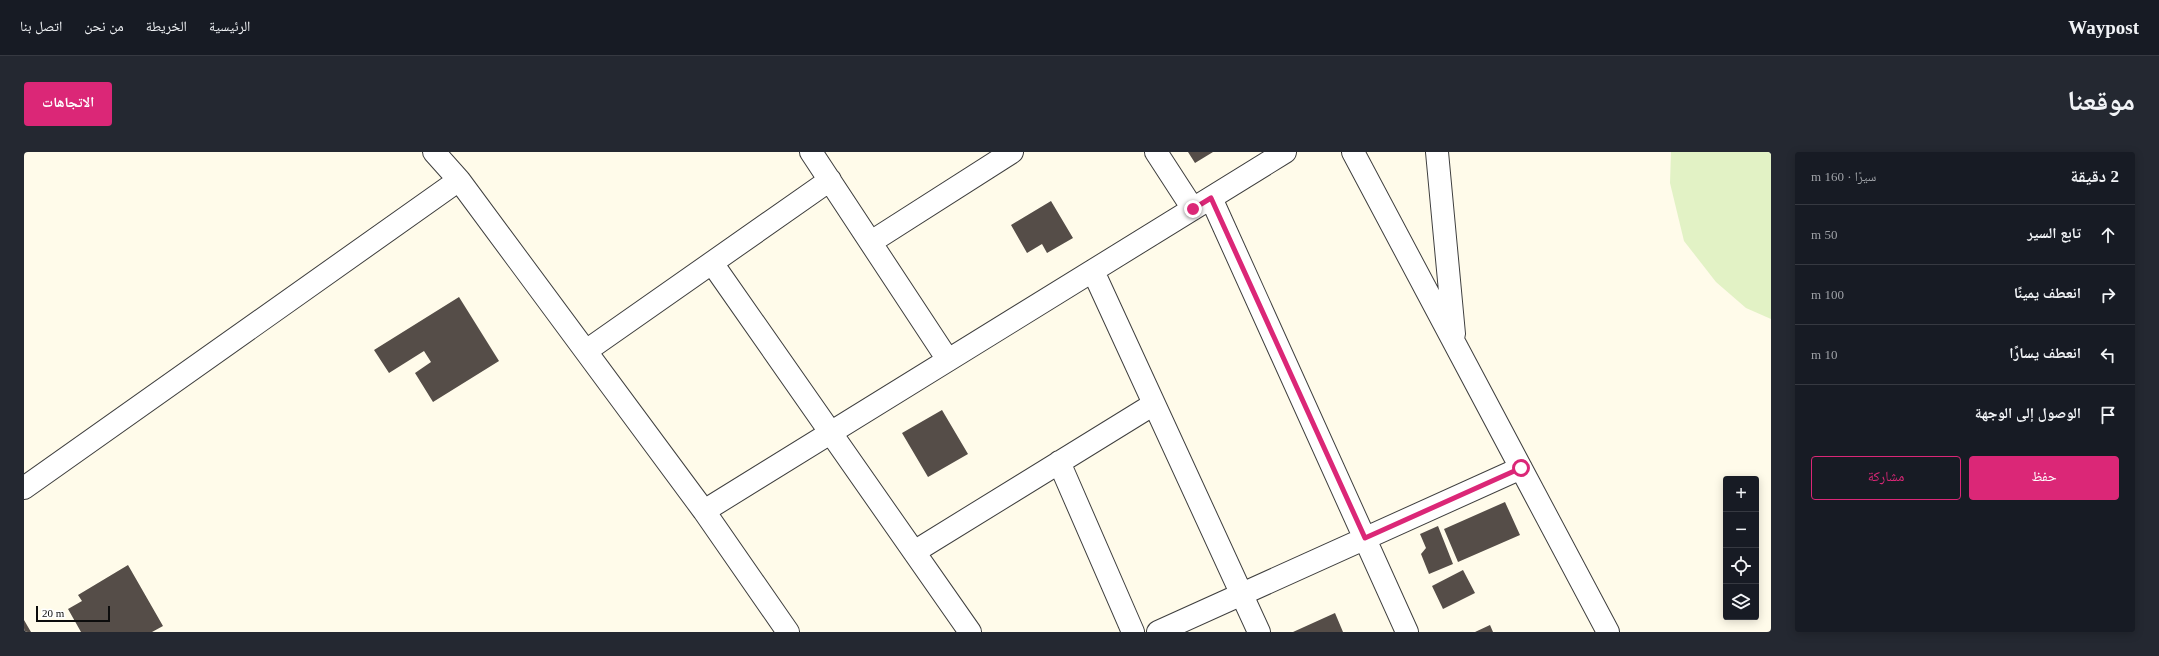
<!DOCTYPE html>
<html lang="ar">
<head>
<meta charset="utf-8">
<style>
	:root { --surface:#171b24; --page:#242831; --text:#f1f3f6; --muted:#9ea1a6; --line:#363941; --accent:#db2777 }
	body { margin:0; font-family:"Times New Roman","Noto Naskh Arabic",serif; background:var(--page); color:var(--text); direction:rtl }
	.controls { position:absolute; right:12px; bottom:12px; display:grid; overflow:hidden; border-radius:4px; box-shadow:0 2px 10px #0003 }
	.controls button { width:36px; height:36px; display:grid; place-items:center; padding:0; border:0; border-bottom:1px solid var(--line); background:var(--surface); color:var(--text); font:20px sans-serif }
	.scale { position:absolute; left:12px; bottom:10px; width:74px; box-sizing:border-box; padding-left:4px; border:2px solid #0c0c0c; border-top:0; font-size:11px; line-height:14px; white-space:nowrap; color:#0c0c0c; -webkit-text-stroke:3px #fff; paint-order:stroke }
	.stop { position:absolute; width:12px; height:12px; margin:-9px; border:3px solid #db2777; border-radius:50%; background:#fff }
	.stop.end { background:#db2777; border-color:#fff; box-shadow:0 1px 4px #0008 }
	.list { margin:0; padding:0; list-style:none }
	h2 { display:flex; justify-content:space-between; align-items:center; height:52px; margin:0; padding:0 16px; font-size:17px }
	h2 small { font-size:13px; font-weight:400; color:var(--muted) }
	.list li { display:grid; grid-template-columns:26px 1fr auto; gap:12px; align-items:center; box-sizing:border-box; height:60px; padding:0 16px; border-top:1px solid var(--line) }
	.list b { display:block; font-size:15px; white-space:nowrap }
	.list em { font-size:13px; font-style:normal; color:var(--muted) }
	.actions { display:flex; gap:8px; padding:12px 16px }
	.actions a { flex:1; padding:9px 0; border:1px solid var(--accent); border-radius:4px; text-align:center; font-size:14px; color:var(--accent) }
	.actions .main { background:var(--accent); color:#fff }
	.icon { flex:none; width:22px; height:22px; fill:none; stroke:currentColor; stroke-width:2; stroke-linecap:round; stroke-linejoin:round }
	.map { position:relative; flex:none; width:1747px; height:480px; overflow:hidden; direction:ltr; border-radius:4px }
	header { display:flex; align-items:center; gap:24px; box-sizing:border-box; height:56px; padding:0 20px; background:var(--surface); border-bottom:1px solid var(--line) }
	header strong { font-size:19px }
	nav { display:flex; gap:22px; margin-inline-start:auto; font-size:14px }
	.intro { display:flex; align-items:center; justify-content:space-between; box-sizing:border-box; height:96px; padding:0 24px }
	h1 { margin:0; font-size:28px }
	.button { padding:10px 18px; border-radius:4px; background:var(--accent); color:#fff; font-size:14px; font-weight:700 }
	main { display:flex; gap:24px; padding:0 24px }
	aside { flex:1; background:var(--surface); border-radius:4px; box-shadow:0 2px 10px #0003 }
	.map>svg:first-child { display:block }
	.pitch { fill:#e2f2c5 }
	.building { fill:#554d48 }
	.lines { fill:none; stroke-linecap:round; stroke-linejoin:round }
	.minor-casing { stroke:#3f3f3f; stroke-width:24 }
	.minor { stroke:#fff; stroke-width:22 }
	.route { stroke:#db2777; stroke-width:5 }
</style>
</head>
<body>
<header>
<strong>Waypost</strong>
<nav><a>الرئيسية</a><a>الخريطة</a><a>من نحن</a><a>اتصل بنا</a></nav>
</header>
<div class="intro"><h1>موقعنا</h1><a class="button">الاتجاهات</a></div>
<main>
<aside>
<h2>2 دقيقة<small>سيرًا · 160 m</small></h2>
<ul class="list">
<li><svg class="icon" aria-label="ahead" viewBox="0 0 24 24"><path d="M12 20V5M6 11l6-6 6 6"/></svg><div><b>تابع السير</b></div><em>50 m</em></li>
<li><svg class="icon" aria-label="right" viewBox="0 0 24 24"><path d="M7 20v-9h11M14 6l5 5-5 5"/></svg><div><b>انعطف يمينًا</b></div><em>100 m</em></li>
<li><svg class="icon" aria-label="left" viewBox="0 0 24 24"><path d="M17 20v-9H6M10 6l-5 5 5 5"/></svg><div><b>انعطف يسارًا</b></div><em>10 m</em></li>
<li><svg class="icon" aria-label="arrive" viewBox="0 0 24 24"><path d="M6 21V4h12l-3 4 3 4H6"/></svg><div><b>الوصول إلى الوجهة</b></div></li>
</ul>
<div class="actions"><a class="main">حفظ</a><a>مشاركة</a></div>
</aside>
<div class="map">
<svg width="1747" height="480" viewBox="0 0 1747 480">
	<rect width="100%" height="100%" fill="#fffbea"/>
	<path class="pitch" d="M1647,0H1747V167L1722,156L1692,130L1660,89L1646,31Z"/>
	<path class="building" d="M1164,0H1189L1171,11Z
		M1027,49L1049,86L1023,101L1018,92L1003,101L987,73Z
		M435,145L475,209L409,250L391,221L407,210L400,199L365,221L350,198Z
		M918,258L944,302L904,325L878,281Z
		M1481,350L1496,383L1434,410L1420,377Z
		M1414,374L1429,412L1405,422L1397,402L1402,396L1396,382Z
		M104,413L139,474L128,480H57L44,457L58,449L54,443Z
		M1439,418L1451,441L1419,457L1408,434Z
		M1311,461L1319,480H1269Z
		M0,468L7,480H0Z
		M1466,473L1469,480H1451Z"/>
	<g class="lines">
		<g class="minor-casing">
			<path id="minor" d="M410,0L435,28L680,359L764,480
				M787,0L924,208
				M1132,0L1169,57
				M1329,0L1584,480
				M1413,0L1430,182
				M1187,46L1383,480
				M847,90L988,0
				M688,111L946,480
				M1069,119L1235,480
				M562,199L806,28
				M1035,310L1109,480
				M0,336L435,28
				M680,359L1261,0
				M890,400L1130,252
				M1134,480L1497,316"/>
		</g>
		<use href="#minor" class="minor"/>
	</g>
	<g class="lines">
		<path class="route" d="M1169,57L1187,46L1341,386L1497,316"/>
	</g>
</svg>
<div class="controls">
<button>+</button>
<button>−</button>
<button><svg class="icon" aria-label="locate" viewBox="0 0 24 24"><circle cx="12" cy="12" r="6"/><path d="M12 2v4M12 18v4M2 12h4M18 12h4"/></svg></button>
<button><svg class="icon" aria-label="layers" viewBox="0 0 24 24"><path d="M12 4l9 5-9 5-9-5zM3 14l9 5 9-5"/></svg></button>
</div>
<div class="scale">20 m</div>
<div class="stop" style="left:1497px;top:316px"></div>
<div class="stop end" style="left:1169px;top:57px"></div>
</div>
</main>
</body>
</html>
